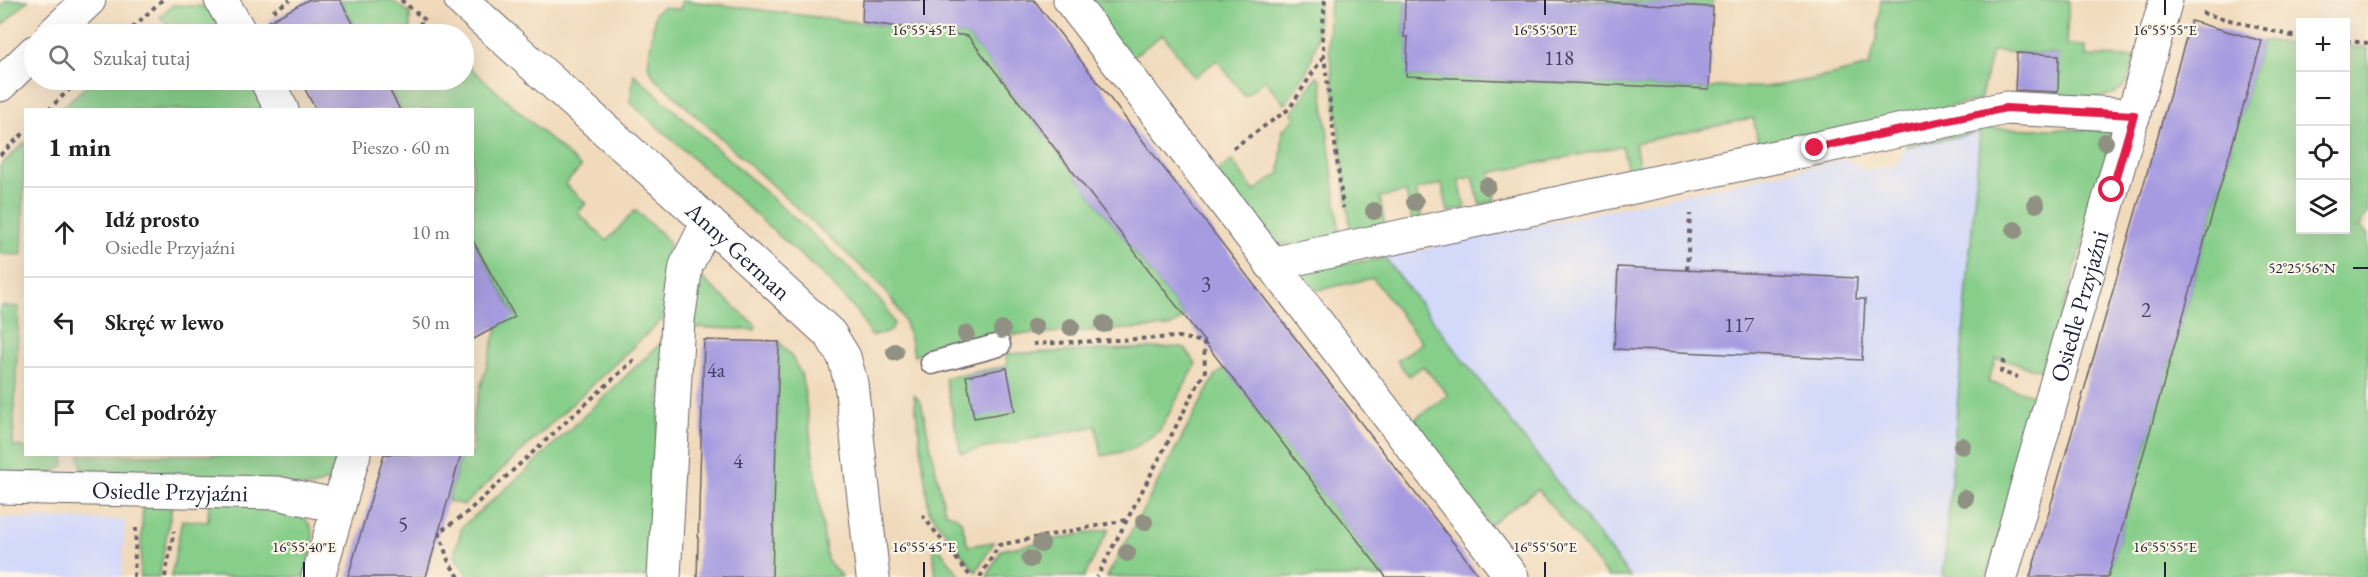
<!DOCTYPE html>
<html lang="pl">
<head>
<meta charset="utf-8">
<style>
	:root { --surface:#fff; --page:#f6f6f6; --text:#222; --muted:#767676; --line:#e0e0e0 }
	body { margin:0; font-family:"EB Garamond",serif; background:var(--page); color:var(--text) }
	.controls { position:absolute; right:18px; top:18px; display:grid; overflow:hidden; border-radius:0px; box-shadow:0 6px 24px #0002 }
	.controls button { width:54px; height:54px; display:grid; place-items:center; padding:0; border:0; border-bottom:2px solid var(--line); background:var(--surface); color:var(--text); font:30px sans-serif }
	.stop { position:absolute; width:18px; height:18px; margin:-14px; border:4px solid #e11d48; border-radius:50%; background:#fff }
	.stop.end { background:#e11d48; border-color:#fff; box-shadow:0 2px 6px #0008 }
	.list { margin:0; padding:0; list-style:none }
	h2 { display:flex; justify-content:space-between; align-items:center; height:78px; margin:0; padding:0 24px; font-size:26px }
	h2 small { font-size:20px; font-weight:400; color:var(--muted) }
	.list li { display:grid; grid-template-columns:39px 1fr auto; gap:18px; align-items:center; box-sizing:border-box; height:90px; padding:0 24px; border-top:2px solid var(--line) }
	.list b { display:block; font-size:22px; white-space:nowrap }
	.list p { margin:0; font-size:20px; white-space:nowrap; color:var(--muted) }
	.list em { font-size:20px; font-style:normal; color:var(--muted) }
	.icon { flex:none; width:33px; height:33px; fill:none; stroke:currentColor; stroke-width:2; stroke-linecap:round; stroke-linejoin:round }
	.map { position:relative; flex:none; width:2368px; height:577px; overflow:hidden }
	.search { position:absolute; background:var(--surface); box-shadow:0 6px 24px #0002; left:24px; top:24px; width:450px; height:66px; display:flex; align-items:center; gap:15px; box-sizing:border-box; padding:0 21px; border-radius:33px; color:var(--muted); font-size:22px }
	.panel { position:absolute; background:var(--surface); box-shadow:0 6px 24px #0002; left:24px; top:108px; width:450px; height:348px; border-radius:0px }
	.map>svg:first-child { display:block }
	.built { fill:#d3d9f9 }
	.green { fill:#87ce8a; stroke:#547862; stroke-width:1.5 }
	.building { fill:#a69be0 }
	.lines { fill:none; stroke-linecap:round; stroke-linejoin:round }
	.lane-casing { stroke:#6a6268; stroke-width:25 }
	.street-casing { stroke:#6a6268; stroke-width:35 }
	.path { stroke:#6a6268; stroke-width:4; stroke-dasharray:4.5 4.5; stroke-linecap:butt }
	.lane { stroke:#fff; stroke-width:22 }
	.street { stroke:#fff; stroke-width:33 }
	.tree { fill:#909182 }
	.route { stroke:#e11d48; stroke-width:8 }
	.ticks { fill:none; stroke:#22223b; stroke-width:2 }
	.labels { text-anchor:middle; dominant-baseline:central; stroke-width:4.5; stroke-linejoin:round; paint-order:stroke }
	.number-label { font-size:21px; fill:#434064 }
	.street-label { font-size:24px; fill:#22223b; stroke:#fcf5e5 }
	.ticks-label { font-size:15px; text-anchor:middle; fill:#22223b; stroke:#fcf5e5; stroke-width:4.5; stroke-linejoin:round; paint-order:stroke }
</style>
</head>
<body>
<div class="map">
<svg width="2368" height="577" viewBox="0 0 2368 577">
	<rect width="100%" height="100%" fill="#fcf5e5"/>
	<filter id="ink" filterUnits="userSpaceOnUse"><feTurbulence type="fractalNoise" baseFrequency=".0167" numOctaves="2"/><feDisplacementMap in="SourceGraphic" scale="12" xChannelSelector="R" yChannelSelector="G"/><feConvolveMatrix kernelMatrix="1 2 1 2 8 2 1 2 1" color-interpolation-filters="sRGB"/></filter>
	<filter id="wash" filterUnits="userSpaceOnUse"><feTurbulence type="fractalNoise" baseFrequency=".008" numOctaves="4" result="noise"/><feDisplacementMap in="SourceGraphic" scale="24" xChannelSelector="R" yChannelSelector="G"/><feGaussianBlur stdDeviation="1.35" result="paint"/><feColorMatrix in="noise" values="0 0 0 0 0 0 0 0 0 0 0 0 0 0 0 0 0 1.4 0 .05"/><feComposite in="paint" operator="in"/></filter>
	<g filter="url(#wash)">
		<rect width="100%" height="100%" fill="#f1dabb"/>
		<path class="built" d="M1980,132L1943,577H1630L1385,258L1848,159L1863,170L1895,166L1906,147Z
			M0,518L125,520L122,577H0Z"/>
		<path class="green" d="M7,0H28L0,27V7Z
			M340,0H391L410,13V34H360Z
			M682,0L968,36L1185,317L1170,327L1002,335L914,355C906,320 901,308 877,281L655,78L648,66L655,13L663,7L680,10Z
			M1087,0H1319L1317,41L1309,67L1285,105L1265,80L1245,96L1217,60L1194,77L1163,34L1130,59Z
			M1330,0H1405L1404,36L1408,37L1407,76L1709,89C1728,83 1745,89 1764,87C1800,83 1834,75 1869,66L1877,37L1881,0H2069L2066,45L2086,46V56L2135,57C2133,65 2131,73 2128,80C2115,105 2080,96 2057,95L2059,55L1992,51L1980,100L1759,146L1753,118L1635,143L1640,171L1629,173L1622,146L1490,173L1495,201L1480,205L1473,177L1459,180L1465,208L1448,212L1442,184L1416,190L1422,218L1412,220L1406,192L1380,197L1385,225L1351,234L1328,40Z
			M1553,0H1713V7Z
			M173,5L210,7L225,34H178L160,17Z
			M2262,41L2300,44V230H2346V46L2368,48V212L2359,227L2368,234V577H2108Z
			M464,62L581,167L565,184L586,203L578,213L607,241L635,210L669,241L665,317L464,505L448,501L461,455L472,454L473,414L500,318L515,316L473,239L472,110L401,109L390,89L406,80H464Z
			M634,74L843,262L885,306L894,324L891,331L871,336L859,314L824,276L630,102Z
			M1317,76L1321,80L1340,236C1318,241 1294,249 1271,242L1216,172L1232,161L1254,191L1280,173L1283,130L1295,119L1292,113Z
			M93,80H251L267,110H60Z
			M1980,128L2103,130L2108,131L2112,138L2046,372L1996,358L1988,382L2039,397L1987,577H1943L1980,132L1906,147V145Z
			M25,142L22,255L0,254V166Z
			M1385,258L1630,577H1608L1538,489L1489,525L1411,422L1448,395L1423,366L1409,376L1397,361L1422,343L1373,278L1310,292L1293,271Z
			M702,278L756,326L755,330L690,327L691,289Z
			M0,306L19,307L13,446L25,447L26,454L64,455V465L51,475L0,473Z
			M664,340L650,577H469L454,555L462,527L528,469Z
			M779,342L791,356L801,374L804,388L827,560L842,577H772Z
			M1184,347L1196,364L1160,430L1131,450L1102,456L1096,426L961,453L945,378L1007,366L1006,354Z
			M1225,368L1386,577H1107L1215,376Z
			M914,395L921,402L945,512L955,516L961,521L968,546L994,542L976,572L929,511Z
			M80,455H339L331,479L313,487L92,477L81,467Z
			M143,501L172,506L159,577H140Z
			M209,502C237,503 308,496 313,535C314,548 307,565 304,577H171L182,520L208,522Z
			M1109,529L1084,577H987L1001,550Z
			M939,548L961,577H936L933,549Z"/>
		<g id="blocks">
			<path class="building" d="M308,0H340L359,34H275L268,22Z
				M863,0H1034L1480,577H1386L968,36L862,22Z
				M1405,0H1553L1713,7L1709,89L1406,76L1408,37H1404Z
				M2191,21L2262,41L2108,577H2030Z
				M2017,53L2059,55L2058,92L2015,90Z
				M300,80H384L400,110H316Z
				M472,239L515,317L472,340Z
				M1618,267L1857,278L1856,299H1865L1862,360L1614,349Z
				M704,340L779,342L772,577H697Z
				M1007,368L1015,411L974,418L966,376Z
				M384,454H461L426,577H348Z"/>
		</g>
	</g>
	<g filter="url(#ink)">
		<use href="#blocks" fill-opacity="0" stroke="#6a6268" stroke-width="1.5"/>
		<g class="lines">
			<g class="lane-casing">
				<path id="lane" d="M932,363L999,345"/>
			</g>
			<g class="street-casing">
				<g id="street">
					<path d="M221,0L241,34"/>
					<path id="s1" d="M461,0L708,222L830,334L844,357L851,383L873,577"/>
					<path d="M1070,0L1512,577"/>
					<path d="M53,34L89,0"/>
					<path d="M266,80L282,110"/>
					<path d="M0,85L34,52"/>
					<path d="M1271,264L2006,108L2134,115"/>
					<path id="s2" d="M0,487L277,493L339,506"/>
					<path d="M318,577L354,454"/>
					<path d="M664,577L678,320L686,266L708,222"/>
					<path id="s3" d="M2001,577L2166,0"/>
				</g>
			</g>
			<path class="path" d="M401,0L425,20
				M1325,0L1322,36L1324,56L1343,208
				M273,11L290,0
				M2202,13L2300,38
				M126,34L162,0
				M416,34L423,18
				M2346,41L2368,43
				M387,85L397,80
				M48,110L79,80
				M1233,148L1289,109L1323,57
				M0,155L26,131
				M1687,270L1690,214
				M1033,344L1179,337L1204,342L1205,371L1097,577
				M2004,360L2001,372L2018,377
				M922,515L971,577
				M134,577L136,528
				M165,577L174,531
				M459,577L449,563L439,532L464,515L635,359
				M980,577L999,545L1127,520"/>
			<use href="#lane" class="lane"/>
			<use href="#street" class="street"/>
		</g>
		<g class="tree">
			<circle cx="2105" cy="142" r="9"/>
			<circle cx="1487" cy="186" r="9"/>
			<circle cx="1415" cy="202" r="9"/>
			<circle cx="2036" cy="204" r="9"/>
			<circle cx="1374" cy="211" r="9"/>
			<circle cx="2015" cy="230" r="9"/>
			<circle cx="1104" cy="324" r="9"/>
			<circle cx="1035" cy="327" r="9"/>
			<circle cx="1071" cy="327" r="9"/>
			<circle cx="1002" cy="330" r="9"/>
			<circle cx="966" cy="334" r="9"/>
			<circle cx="895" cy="352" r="9"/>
			<circle cx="1962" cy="446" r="9"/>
			<circle cx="1965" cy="498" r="9"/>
			<circle cx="1144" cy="522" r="9"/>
			<circle cx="1041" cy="544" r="9"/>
			<circle cx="1127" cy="553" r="9"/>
			<circle cx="1030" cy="559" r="9"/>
		</g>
	</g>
	<g class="lines" filter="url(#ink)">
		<path class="route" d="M1815,148L2006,108L2134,115L2112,190"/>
	</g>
	<path class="ticks" d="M924,0V15M1545,0V15M2165,0V15M2353,268H2368M304,562V577M924,562V577M1545,562V577M2165,562V577"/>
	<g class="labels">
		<g class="number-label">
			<text x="1559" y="57">118</text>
			<text x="1206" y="283">3</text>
			<text x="2146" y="309">2</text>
			<text x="1739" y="324">117</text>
			<text x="716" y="369">4a</text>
			<text x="738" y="460">4</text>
			<text x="403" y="523">5</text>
		</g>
		<g class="street-label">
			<text stroke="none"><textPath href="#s1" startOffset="374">Anny German</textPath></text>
			<text stroke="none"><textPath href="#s3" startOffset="282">Osiedle Przyjaźni</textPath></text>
			<text stroke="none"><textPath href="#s2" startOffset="170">Osiedle Przyjaźni</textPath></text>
		</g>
	</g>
	<g class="ticks-label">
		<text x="924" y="35">16°55'45"E</text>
		<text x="1545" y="35">16°55'50"E</text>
		<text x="2165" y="35">16°55'55"E</text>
		<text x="2302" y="273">52°25'56"N</text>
		<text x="304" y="552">16°55'40"E</text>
		<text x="924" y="552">16°55'45"E</text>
		<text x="1545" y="552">16°55'50"E</text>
		<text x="2165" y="552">16°55'55"E</text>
	</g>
</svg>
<div class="controls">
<button>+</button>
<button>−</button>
<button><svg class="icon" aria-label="locate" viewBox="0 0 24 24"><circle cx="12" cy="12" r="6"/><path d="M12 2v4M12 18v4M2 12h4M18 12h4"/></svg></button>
<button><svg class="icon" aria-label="layers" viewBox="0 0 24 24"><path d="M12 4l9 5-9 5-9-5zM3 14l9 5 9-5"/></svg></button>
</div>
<div class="stop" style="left:2112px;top:190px"></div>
<div class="stop end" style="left:1815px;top:148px"></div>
<div class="search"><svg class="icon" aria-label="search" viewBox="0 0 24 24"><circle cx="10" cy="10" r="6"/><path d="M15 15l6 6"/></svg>Szukaj tutaj</div>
<section class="panel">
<h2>1 min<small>Pieszo · 60 m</small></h2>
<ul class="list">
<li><svg class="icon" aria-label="ahead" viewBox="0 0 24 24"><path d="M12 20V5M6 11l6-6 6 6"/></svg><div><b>Idź prosto</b><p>Osiedle Przyjaźni</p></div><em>10 m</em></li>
<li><svg class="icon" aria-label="left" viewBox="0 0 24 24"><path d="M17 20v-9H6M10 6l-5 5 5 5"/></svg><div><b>Skręć w lewo</b></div><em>50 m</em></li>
<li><svg class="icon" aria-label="arrive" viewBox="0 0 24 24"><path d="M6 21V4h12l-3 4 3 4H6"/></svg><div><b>Cel podróży</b></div></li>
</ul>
</section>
</div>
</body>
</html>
